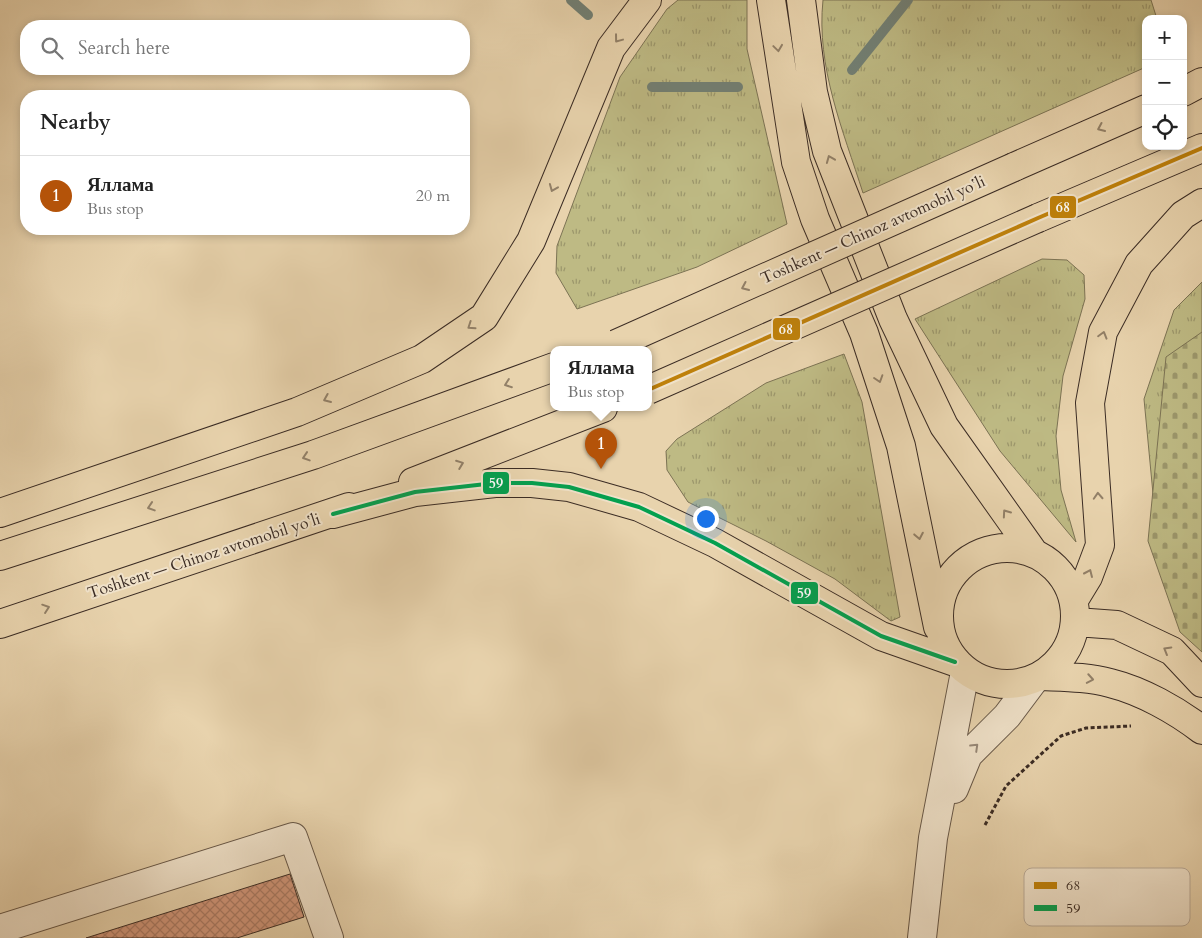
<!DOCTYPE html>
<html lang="en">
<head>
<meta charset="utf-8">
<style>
	:root { --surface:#fff; --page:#f6f6f6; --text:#222; --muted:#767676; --line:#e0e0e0; --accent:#b45309 }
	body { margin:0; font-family:Cardo,serif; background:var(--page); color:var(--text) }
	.controls { position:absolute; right:15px; top:15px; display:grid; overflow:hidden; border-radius:10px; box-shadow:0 2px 8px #0003 }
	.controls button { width:45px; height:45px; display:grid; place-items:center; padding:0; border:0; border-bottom:1px solid var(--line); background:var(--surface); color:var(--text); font:25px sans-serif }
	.you { position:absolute; left:705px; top:518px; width:18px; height:18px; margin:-12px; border:4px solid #fff; border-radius:50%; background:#1a73e8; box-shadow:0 0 0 8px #1a73e833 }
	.badge { display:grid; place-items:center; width:32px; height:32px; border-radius:50%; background:var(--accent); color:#fff; font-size:16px; font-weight:700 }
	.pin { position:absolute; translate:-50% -41px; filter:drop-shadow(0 1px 2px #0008) }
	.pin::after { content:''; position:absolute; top:26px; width:18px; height:15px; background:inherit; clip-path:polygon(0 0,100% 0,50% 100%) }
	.popup { position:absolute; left:550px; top:346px; width:102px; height:65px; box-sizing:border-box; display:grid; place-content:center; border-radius:10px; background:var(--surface); filter:drop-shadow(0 1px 4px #0005); font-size:16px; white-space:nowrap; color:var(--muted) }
	.popup b { font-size:19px; color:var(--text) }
	.popup::after { content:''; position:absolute; left:50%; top:100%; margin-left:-10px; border:10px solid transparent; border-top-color:var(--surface) }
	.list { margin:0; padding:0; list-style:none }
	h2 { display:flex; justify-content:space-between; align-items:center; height:65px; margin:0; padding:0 20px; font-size:21px }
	h2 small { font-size:16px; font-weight:400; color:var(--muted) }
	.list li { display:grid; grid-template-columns:32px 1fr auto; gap:15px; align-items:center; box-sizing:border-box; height:80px; padding:0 20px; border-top:1px solid var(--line) }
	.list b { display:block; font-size:19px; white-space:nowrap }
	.list p { margin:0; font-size:16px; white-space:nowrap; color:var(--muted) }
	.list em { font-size:16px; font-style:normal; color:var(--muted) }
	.icon { flex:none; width:28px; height:28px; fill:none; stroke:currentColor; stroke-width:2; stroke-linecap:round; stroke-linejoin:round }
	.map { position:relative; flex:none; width:1202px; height:938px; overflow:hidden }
	.search { position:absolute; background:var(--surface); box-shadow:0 2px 8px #0003; left:20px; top:20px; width:450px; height:55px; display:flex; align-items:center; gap:12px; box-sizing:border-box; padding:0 18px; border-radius:20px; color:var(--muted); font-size:19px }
	.panel { position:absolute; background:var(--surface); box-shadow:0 2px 8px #0003; left:20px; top:90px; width:450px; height:145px; border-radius:20px }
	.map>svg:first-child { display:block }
	.grass { fill:url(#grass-tufts); stroke:#7c7354 }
	.cemetery { fill:url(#cemetery-stones); stroke:#7c7354 }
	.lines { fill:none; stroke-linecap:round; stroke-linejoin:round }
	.stream { stroke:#728075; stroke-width:10 }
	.building { fill:url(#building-cross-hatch); stroke:#3b2c24 }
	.minor-casing { stroke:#665646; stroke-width:30 }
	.highway-casing { stroke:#3b2c24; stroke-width:30 }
	.path { stroke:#3b2c24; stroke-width:3; stroke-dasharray:4 2.5; stroke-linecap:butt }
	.minor { stroke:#f0e2ca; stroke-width:28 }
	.highway { stroke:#e8d3ad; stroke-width:28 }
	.highway-bridge-casing { stroke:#3b2c24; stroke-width:30; stroke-linecap:butt }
	.highway-bridge { stroke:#e8d3ad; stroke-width:28 }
	.bus-1-casing { stroke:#f0e2ca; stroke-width:8 }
	.bus-2-casing { stroke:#f0e2ca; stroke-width:8 }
	.bus-1 { stroke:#bf810b; stroke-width:4 }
	.bus-2 { stroke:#03a04f; stroke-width:4 }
	.oneway { stroke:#928068 }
	.oneway2 { stroke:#968777 }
	.labels { text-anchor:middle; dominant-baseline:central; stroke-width:4; stroke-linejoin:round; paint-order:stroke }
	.street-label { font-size:16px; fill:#3b2c24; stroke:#f0e2ca }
	.key { fill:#f0e2ca; stroke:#baab98; stroke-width:1 }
	.key-label { font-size:14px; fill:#3b2c24 }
	.line-badge { stroke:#f0e2ca; stroke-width:2 }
	.badge-label { font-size:14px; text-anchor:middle; font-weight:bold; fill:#fff }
</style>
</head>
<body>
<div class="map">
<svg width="1202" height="938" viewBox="0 0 1202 938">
	<defs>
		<pattern id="grass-tufts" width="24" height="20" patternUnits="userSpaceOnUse" patternTransform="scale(1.25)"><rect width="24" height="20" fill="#beba84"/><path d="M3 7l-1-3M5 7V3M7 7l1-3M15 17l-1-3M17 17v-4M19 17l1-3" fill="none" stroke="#9c976c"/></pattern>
		<pattern id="cemetery-stones" width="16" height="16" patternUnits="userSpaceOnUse" patternTransform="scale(1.25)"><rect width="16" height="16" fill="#beba84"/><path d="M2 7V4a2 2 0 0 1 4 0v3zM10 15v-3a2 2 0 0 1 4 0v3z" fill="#9c976c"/></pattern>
		<pattern id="building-cross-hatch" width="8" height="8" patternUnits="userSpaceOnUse" patternTransform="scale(1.25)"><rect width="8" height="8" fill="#d09579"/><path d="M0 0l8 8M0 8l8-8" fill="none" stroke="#aa7a63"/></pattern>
	</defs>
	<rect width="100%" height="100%" fill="#e8d3ad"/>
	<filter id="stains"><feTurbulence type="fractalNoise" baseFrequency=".004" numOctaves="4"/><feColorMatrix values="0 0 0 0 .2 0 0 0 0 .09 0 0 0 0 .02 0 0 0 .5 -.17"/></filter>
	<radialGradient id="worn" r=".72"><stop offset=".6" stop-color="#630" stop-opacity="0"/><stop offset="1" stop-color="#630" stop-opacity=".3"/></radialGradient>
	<path class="grass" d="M678,0H747V49L787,224L697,267L577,309L556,273L557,246L620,77L667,9Z
		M823,0H1151L1157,19H1146V67L863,193C843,130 816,67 823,0Z
		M1042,259L1067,260L1084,275L1085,299L1063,376L1056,436L1061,490L1076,542L1000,451L915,319Z
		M1202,282V591L1157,536L1144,399L1174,310Z
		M844,354L862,402L900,617L891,621L835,579L766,541L688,502L667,470L666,451L677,439L766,383Z"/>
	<path class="cemetery" d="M1202,332V652L1180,632L1148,541L1166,357Z"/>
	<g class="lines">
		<path class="stream" d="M571,0L588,15
			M852,70L908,0
			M652,87H738"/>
	</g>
	<path class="building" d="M290,874L304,917L237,938H86Z"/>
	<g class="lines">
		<g class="minor-casing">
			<path id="minor" d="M954,789L968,755L1007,716L1034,680
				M0,929L293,837L329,938
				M922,938L933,838L965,672"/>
		</g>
		<g class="highway-casing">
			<path id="highway" d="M771,0L796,162L815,219L864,333L901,446L938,627
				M801,0L813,92L827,151L893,319L944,426L1034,553
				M1183,92L1202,82
				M1014,167L1146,109
				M1038,218L1202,148
				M413,482L603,408
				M0,513L297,412L422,359L484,317L531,241L611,48L647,0
				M333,514L415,492L495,483H532L569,487L639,507L715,543L881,636L955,662
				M939 616a68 68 0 1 1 136 0a68 68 0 1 1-136 0Z
				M0,556L313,455L554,367
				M1074,600L1088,577L1100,545L1090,403L1103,332L1139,264L1183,215L1202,203
				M1076,622L1117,625L1172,651L1202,683
				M0,624L349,507
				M1042,676C1065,677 1088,677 1110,683C1142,691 1176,710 1202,730"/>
		</g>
		<path class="path" d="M985,825L1006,786L1061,736L1086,728L1131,726"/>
		<use href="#minor" class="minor"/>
		<use href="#highway" class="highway"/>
		<g class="highway-bridge-casing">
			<path id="highway-bridge" d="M616,344L1014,167
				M648,390L1038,218"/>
		</g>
		<use href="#highway-bridge" class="highway-bridge"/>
		<g class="bus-1-casing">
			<path id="bus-1" d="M648,390L1038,218L1202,148"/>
		</g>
		<g class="bus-2-casing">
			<path id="bus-2" d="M333,514L415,492L495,483H532L569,487L639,507L715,543L881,636L955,662"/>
		</g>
		<use href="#bus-1" class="bus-1"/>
		<use href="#bus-2" class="bus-2"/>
	</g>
	<defs><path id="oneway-chevron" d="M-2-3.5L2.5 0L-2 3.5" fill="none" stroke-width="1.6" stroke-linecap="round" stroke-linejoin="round" transform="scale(1.25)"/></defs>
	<g class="oneway">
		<use href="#oneway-chevron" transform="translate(618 39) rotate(127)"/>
		<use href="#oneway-chevron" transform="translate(778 48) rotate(82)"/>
		<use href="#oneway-chevron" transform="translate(1101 128) rotate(156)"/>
		<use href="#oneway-chevron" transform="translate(830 159) rotate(-112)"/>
		<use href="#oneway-chevron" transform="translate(553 188) rotate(112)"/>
		<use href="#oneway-chevron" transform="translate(745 287) rotate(156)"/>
		<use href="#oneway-chevron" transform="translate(471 326) rotate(146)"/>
		<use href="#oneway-chevron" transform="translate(1103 335) rotate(-74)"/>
		<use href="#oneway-chevron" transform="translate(879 379) rotate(72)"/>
		<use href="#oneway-chevron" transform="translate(508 384) rotate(160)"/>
		<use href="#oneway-chevron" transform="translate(327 399) rotate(157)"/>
		<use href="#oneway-chevron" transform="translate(306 457) rotate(162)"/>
		<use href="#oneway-chevron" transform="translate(460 464) rotate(-21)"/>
		<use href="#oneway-chevron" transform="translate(1098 496) rotate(-93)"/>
		<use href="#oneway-chevron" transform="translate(151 507) rotate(162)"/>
		<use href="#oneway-chevron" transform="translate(1006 513) rotate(-125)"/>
		<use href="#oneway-chevron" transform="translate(919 536) rotate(79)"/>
		<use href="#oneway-chevron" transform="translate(1089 573) rotate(-66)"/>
		<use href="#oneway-chevron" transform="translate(46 608) rotate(-19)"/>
		<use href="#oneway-chevron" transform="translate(1167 650) rotate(-150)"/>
		<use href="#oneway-chevron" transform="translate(1090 679) rotate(10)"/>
	</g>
	<use class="oneway2" href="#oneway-chevron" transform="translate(975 747) rotate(-44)"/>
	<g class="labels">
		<g class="street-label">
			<text transform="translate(873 230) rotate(-24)">Toshkent — Chinoz avtomobil yoʻli</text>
			<text transform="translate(204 556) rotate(-18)">Toshkent — Chinoz avtomobil yoʻli</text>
		</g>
	</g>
	<rect x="1024" y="868" width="166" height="58" rx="8" class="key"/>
	<rect x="1034" y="882" width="23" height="7" fill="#bf810b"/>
	<rect x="1034" y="905" width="23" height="6" fill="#03a04f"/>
	<g class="key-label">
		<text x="1066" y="890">68</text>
		<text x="1066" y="913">59</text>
	</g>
	<g class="line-badge">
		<rect x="1049" y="195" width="28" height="24" rx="5" fill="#bf810b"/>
		<rect x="772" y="317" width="29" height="24" rx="5" fill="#bf810b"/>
		<rect x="482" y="471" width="28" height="24" rx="5" fill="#03a04f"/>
		<rect x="790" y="581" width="29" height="24" rx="5" fill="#03a04f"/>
	</g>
	<g class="badge-label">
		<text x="1063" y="212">68</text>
		<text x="786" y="334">68</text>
		<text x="496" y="488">59</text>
		<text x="804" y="598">59</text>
	</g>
	<rect width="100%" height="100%" filter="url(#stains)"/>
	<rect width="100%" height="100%" fill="url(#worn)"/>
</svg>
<div class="controls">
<button>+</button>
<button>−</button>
<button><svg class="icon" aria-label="locate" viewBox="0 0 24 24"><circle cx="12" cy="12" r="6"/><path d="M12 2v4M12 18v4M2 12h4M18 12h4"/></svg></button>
</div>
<div class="you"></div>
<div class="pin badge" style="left:601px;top:469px">1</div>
<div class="popup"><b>Яллама</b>Bus stop</div>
<div class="search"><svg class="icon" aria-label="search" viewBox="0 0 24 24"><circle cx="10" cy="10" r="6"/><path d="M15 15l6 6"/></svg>Search here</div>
<section class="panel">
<h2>Nearby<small></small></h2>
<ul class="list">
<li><span class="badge">1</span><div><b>Яллама</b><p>Bus stop</p></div><em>20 m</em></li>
</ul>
</section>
</div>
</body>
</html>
